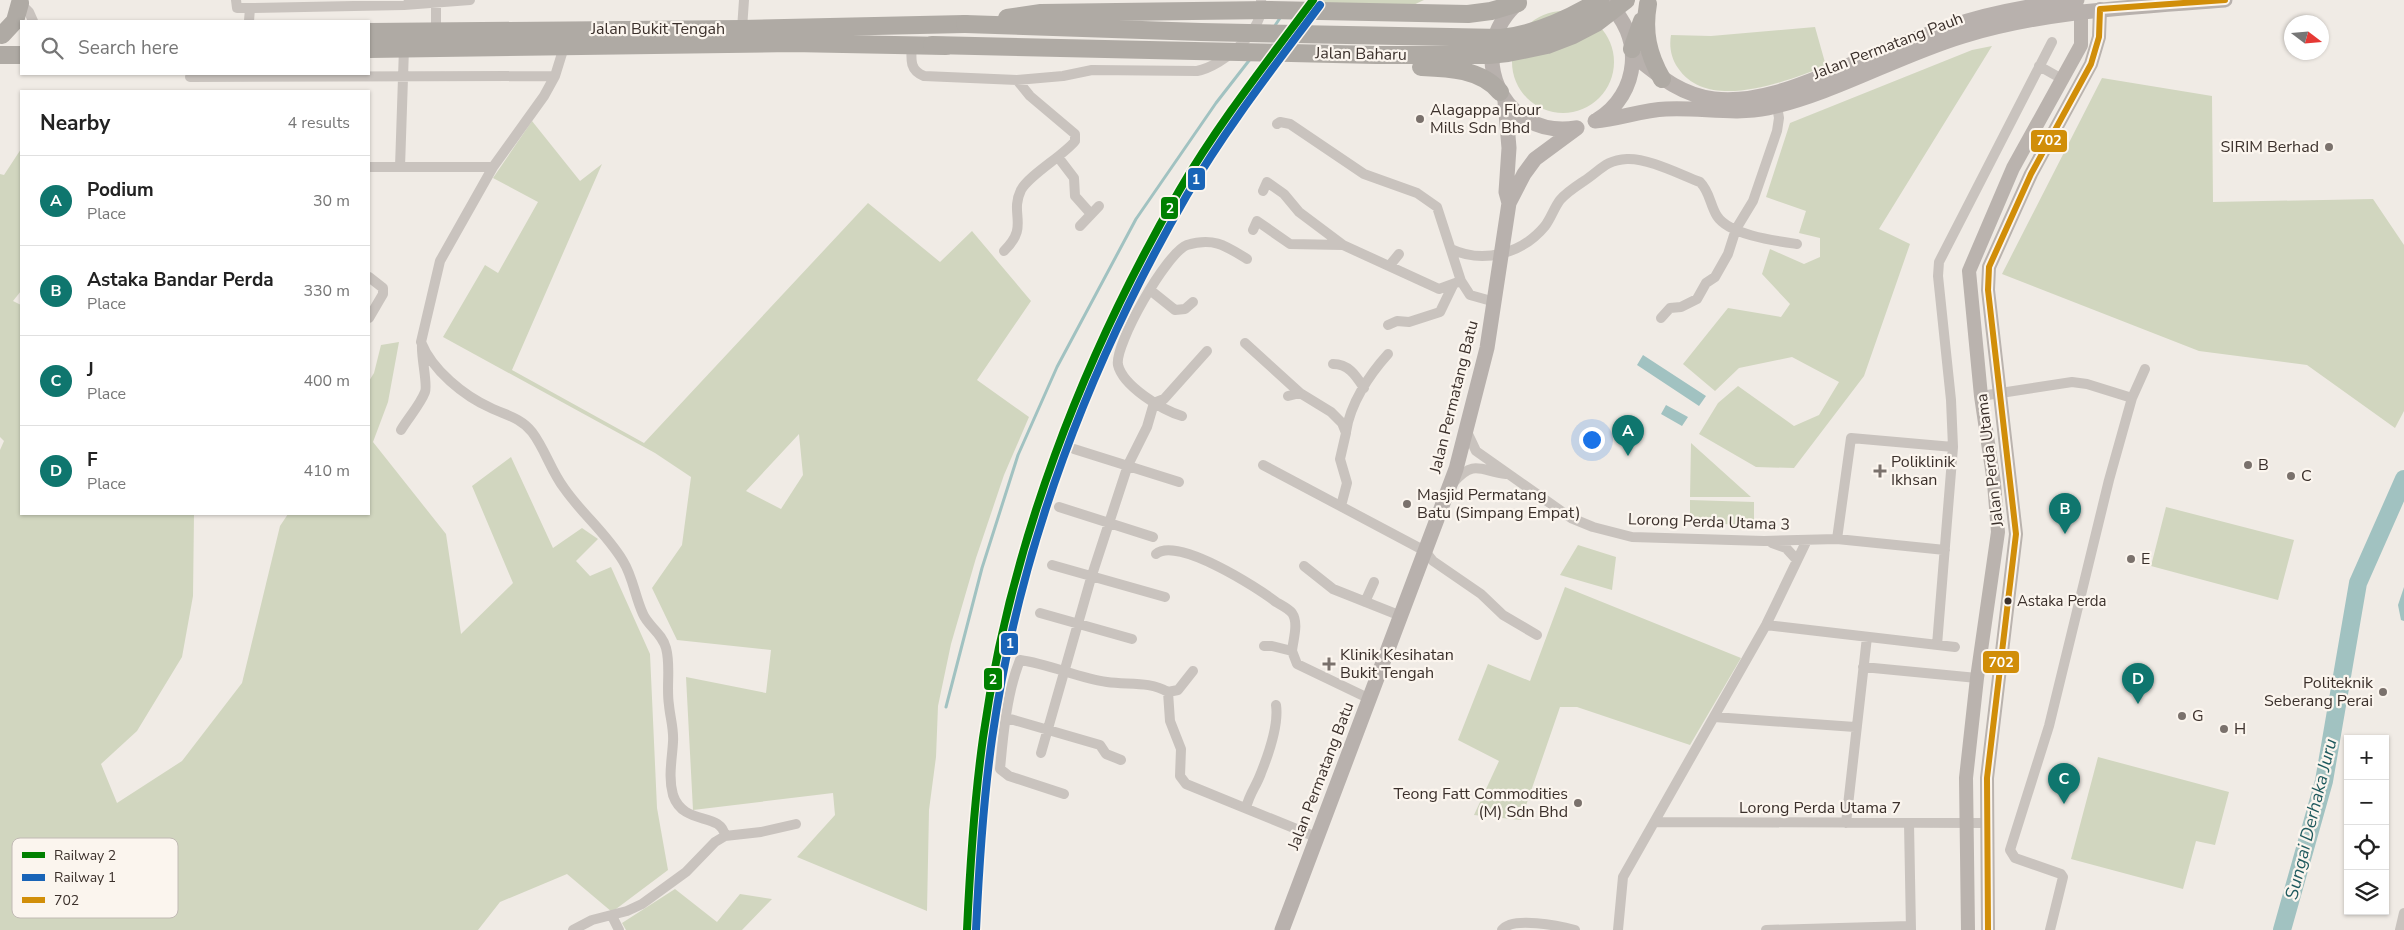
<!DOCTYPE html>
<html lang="en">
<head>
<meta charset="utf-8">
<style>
	:root { --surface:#fff; --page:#f2f2f2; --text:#222; --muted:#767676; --line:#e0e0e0; --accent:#0f766e }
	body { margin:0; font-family:"Nunito Sans",sans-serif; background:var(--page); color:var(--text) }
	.controls { position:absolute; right:15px; bottom:15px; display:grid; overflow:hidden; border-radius:0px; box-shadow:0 1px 4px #0004 }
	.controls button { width:45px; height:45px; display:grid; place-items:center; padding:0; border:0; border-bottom:1px solid var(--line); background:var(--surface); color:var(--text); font:25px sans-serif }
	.compass { position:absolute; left:2284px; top:15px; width:45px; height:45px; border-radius:50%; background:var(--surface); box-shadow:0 1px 4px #0004; rotate:106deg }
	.you { position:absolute; left:1591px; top:439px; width:18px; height:18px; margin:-12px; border:4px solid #fff; border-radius:50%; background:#1a73e8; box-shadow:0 0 0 8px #1a73e833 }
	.badge { display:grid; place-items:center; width:32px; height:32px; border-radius:50%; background:var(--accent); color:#fff; font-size:16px; font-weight:700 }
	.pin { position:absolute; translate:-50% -41px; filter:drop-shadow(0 1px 2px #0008) }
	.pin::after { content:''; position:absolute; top:26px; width:18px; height:15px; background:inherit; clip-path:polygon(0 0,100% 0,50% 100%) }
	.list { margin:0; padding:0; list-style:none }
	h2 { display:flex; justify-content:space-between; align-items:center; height:65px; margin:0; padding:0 20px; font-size:21px }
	h2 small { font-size:16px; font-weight:400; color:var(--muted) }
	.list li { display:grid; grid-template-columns:32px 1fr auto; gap:15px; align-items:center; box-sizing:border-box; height:90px; padding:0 20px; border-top:1px solid var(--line) }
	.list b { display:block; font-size:19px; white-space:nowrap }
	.list p { margin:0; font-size:16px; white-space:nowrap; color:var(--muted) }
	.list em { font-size:16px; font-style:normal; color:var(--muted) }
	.icon { flex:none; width:28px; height:28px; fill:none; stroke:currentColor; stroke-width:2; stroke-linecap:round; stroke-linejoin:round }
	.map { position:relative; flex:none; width:2404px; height:930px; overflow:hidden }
	.search { position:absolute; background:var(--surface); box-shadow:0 1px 4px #0004; left:20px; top:20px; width:350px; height:55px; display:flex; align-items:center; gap:12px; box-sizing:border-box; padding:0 18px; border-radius:0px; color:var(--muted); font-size:19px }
	.panel { position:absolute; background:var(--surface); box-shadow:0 1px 4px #0004; left:20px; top:90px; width:350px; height:425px; border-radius:0px }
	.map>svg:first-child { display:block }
	.green { fill:#d1d6bf; fill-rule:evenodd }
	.water { fill:#a1c2c1 }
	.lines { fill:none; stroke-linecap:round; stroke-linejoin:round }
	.stream { stroke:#a1c2c1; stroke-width:3 }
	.river { stroke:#a1c2c1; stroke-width:18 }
	.street { stroke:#c9c3be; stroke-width:10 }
	.secondary { stroke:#bab3ae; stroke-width:14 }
	.primary { stroke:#b8b1ad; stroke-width:15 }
	.highway { stroke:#afaaa4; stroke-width:18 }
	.highway-bridge { stroke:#afaaa4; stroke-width:18 }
	.bus-1-casing { stroke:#fbf5ee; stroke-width:10 }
	.bus-1 { stroke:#d18e09; stroke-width:6 }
	.rail-1-casing { stroke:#fbf5ee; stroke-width:11 }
	.rail-2-casing { stroke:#fbf5ee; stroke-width:11 }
	.rail-1 { stroke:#008000; stroke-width:8 }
	.rail-2 { stroke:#1964b7; stroke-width:8 }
	.poi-dot { fill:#7a716c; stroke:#fbf5ee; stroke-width:2 }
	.bus-dot { fill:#3b302b; stroke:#fbf5ee; stroke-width:2 }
	.labels { text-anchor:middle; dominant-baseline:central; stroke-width:4.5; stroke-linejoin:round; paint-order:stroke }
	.bus-label { font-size:15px; fill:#3b302b; stroke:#fbf5ee; text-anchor:start }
	.street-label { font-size:16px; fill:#3b302b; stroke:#fbf5ee }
	.poi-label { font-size:16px; fill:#3b302b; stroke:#fbf5ee; text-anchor:start }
	.water-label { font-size:18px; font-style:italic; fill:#1f5a5e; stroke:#fbf5ee }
	.key { fill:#fbf5ee; stroke:#c1bab4; stroke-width:1 }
	.key-label { font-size:14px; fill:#3b302b }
	.line-badge { stroke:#fbf5ee; stroke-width:2 }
	.badge-label { font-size:14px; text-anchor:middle; font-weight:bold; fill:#fff }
</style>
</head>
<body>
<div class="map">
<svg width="2404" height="930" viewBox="0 0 2404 930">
	<rect width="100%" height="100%" fill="#f0ebe5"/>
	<path class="green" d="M1320,0H1424L1411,6L1316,5Z
		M1512 62a51 51 0 1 1 102 0a51 51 0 1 1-102 0Z
		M1815,27L1826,66C1787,81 1708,113 1678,68C1671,58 1669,46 1671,35L1711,36Z
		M1992,46L1879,229L1910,244L1864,376L1794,468L1756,467L1699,434L1718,403L1738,386L1794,426L1819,415L1839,382L1792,357L1739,368L1715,391L1683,364L1728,308L1781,317L1790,304L1762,274L1770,249L1804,264L1820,257V238L1799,233L1806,211L1766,197L1790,123L1972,50Z
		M2102,78L2212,96L2213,202L2373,199L2404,245V411L2395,428L2307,365L2199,351L2002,274Z
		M532,121L580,181L602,164L512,370L644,443L868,203L940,262L972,231L1031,301L977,380L1029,417L1004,475L976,558L951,644L938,706L936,757L929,810L927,911L797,857L835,815L833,793L693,810L686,677L766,693L771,650L677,640L652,588L682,545L691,477L655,453L443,337L485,265L498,273L538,202L493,178ZM799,434L803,475L781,509L746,491Z
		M21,149V291L13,301L21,305V514H194L193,596L182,657L137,731L101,764L117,803L182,761L242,683L280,526L288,514H369V381L374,373L381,345L399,342L388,402L373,442L446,534L461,634L513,583L472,486L511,457L553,548L582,528L598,539L576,561L590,576L611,567L650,654L657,808L668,870L612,912L567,874L500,902L478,930H0V450L4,441L0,437V174L4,175Z
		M1691,443L1751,497H1690Z
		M1690,500L1754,502V525L1690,523Z
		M2166,507L2294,540L2278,600L2151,566Z
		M1578,545L1616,557L1612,590L1560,575Z
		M1565,587L1741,658L1690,745L1577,707H1560L1521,820L1474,815L1499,761L1458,740L1488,664L1530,681Z
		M2098,757L2229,792L2215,845L2196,841L2183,889L2071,859Z
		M675,889L717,922L740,894L772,899L742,930H626L622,923Z"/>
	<path class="water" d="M1643,355L1706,396L1699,406L1637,365Z
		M1666,405L1688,417L1682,426L1661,414Z
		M2404,587V621L2401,620L2398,605Z"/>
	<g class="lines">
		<path class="stream" d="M1274,27L1282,15
			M946,707L982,568L1018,455L1057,367L1136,219L1216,103L1251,58"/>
		<path class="river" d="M2282,930L2324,781L2358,583L2404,479"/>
		<path class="street" d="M236,0L237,8H250
			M18,1L29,12L33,21
			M249,21L250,8L404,5L470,0
			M742,29L744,0
			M436,31V3
			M912,44C911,59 909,70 924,76L1017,80L1063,76L1092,70L1197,71C1223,66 1267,29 1261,0
			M564,47L555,76L544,96L493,167L440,261L421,342C432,370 464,396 491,408C506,415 521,418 532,432C545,449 551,471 564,488C582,514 606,533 623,561C633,577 635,597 643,614C648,626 662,633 666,648C671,666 666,687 669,705C670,717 674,729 673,742C672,760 668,777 673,795C684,827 721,811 725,836
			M2039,66L2062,79
			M190,77L555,76
			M1277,124L1280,122L1290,124L1364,174L1417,193L1437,207L1461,281L1470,295L1495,302
			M1058,157L1074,178L1075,196L1091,214
			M369,167H493
			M400,167L404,48
			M1263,191L1267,182L1284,194L1299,212L1343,245
			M1080,226L1099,206
			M1253,230L1257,221L1290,244L1343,245L1439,289L1461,281
			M1451,249C1483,264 1522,254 1545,226C1551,218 1554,208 1560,200C1567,192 1575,187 1584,181C1600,171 1605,160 1627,159C1648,158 1679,174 1700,182C1710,192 1710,205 1717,216C1729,235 1776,241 1797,244
			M1004,251C1030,226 1009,215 1021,190C1029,175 1063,156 1075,141V134L1030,96L1017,80
			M1390,265L1399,254
			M369,277L383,288V294L369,318
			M1150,290L1175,310L1185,309L1193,302
			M1661,318L1670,308L1681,307L1697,299L1706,283L1715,277L1728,254L1736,229L1753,201L1777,131L1779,118L1777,106
			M1388,325L1397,321L1409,322L1440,312L1453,285
			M1245,343L1300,393
			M1333,364C1349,364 1356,376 1364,388
			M1288,396L1300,393L1331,412L1342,423L1346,433L1340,459L1347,483L1341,506
			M1981,396L2072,382L2087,384L2132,398
			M1154,403L1164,399L1207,351
			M1182,416C1162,410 1123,386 1118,365C1114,345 1167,252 1187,245C1214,237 1226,246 1247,259
			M401,430C408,418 420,405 425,392C428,385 421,357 422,345
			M1346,432C1350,404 1369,375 1388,354
			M1467,432L1476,451L1571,518L1593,527L1632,537L1764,541L1837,539L1945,550
			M1074,449L1179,482
			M1263,465L1425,551L1433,561L1481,594L1503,615L1537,635
			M1454,482C1474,459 1481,471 1506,474
			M1059,507L1153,537
			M1837,539L1851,438L1953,447
			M1772,543L1786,548L1797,560
			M1156,554C1177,536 1258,588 1276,602C1281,605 1289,609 1292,613C1299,623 1293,640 1292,651
			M1052,565L1165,597
			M1304,566L1333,589L1401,616
			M1365,602L1374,582
			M1040,613L1132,639
			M1766,625L1955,647
			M1937,645L1953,447L1951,400L1938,276L1939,262L2052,42
			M1264,646H1272L1292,651L1297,664L1370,699
			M1863,667L1977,678
			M1168,692L1170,721L1181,749L1180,776L1186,784L1316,837
			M1714,717L1855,727
			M1007,718L1100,745L1106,754L1121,760
			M1041,753L1091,578L1128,465L1147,427L1154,403
			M1064,794L1009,776L1000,769C1003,735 1007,692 1020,660C1050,664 1078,678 1107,682C1128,685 1150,681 1168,692L1178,690L1193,671
			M1246,808C1250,792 1256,787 1261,773C1269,753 1279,725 1276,705
			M1655,822L1986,823
			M1846,823L1867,637
			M1909,823L1911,930
			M612,916L619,930
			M573,930L592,920L627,911L642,904L686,872L715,842L725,836L761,832L796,824
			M1502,930C1512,916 1560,926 1575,930
			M1618,930L1623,877L1766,625L1807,540
			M1766,930L1910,926
			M2050,930L2063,877L2061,874L2015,858L2010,850L2049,726L2109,480L2132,398L2145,369
			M2400,930L2404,913"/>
		<path class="secondary" d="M1968,930L1966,778L1977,678L1998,532L1994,483L1981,396L1969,271L2013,168L2081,45V11
			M1988,930L1987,778L2016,534L1988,290L1989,267L2031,174L2091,64L2099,37L2100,9"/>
		<path class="primary" d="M1519,2C1462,50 1502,140 1576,128
			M1633,55C1658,75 1680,95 1714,99C1758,104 1803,84 1842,68C1878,54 1914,38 1952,26C1992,12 2035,5 2077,0
			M1505,101L1509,148L1506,192L1509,203
			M1597,120C1640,94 1645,35 1606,2
			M1595,121C1619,119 1642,110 1666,109C1700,107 1734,115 1768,108C1835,93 1897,56 1963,36C2048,10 2137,7 2225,0
			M1282,930L1456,469L1487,348L1509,203L1524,174L1535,159L1577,128"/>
		<path class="highway" d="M1648,4C1643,32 1648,54 1662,79
			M1269,10L1468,14L1491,11L1518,3
			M369,32L742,29L965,24
			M2,35L15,21L20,3
			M369,49L792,43L946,46
			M1632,49L1642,21
			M0,55H21
			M1421,67C1448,68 1481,69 1500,92"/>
		<path class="highway-bridge" d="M1007,18L1041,13L1269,10
			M965,24L1201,32L1501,38C1537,34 1569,19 1600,0
			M932,45L1376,55H1489L1508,53L1547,45L1573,35L1596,23L1626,0"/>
		<g class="bus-1-casing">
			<path id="bus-1" d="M1988,930L1987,778L2016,534L1988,290L1989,267L2031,174L2091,64L2099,37L2100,9L2225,0"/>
		</g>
		<use href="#bus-1" class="bus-1"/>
		<g class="rail-1-casing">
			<path id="rail-1" d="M967,930C970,866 974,802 983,738C1010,546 1082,359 1179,191C1218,124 1267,62 1313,0"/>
		</g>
		<g class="rail-2-casing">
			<path id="rail-2" d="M976,930C979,866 983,802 992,739C1019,548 1090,362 1187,195C1226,128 1274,67 1320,5"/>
		</g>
		<use href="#rail-1" class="rail-1"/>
		<use href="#rail-2" class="rail-2"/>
	</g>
	<g class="poi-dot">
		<circle cx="1420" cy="119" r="5"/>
		<circle cx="2329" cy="147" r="5"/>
		<circle cx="2248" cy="465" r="5"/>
		<path d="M1877.5 463.5h5v5h5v5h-5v5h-5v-5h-5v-5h5z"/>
		<circle cx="2291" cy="476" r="5"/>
		<circle cx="1407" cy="504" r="5"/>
		<circle cx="2131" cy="559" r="5"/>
		<path d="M1326.5 656.5h5v5h5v5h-5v5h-5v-5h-5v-5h5z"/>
		<circle cx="2383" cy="692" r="5"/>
		<circle cx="2182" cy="716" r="5"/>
		<circle cx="2224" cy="729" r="5"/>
		<circle cx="1578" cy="803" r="5"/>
	</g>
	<circle class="bus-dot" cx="2008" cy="601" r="4.5"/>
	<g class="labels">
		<g class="bus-label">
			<text x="2017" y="601">Astaka Perda</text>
		</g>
		<g class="street-label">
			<text x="658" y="29">Jalan Bukit Tengah</text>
			<text transform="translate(1888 46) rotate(-21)">Jalan Permatang Pauh</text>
			<text transform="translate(1361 54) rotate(1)">Jalan Baharu</text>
			<text transform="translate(1454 397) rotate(-76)">Jalan Permatang Batu</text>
			<text transform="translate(1990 460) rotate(-97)">Jalan Perda Utama</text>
			<text transform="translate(1709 522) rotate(2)">Lorong Perda Utama 3</text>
			<text transform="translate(1321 776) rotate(-69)">Jalan Permatang Batu</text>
			<text x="1820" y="808">Lorong Perda Utama 7</text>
		</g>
		<g class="poi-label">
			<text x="1430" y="110">Alagappa Flour<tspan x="1430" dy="18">Mills Sdn Bhd</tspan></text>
			<text x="2319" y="147" text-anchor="end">SIRIM Berhad</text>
			<text x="1891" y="462">Poliklinik<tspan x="1891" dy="18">Ikhsan</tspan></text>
			<text x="2258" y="465">B</text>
			<text x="2301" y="476">C</text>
			<text x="1417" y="495">Masjid Permatang<tspan x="1417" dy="18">Batu (Simpang Empat)</tspan></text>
			<text x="2141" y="559">E</text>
			<text x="1340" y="655">Klinik Kesihatan<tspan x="1340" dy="18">Bukit Tengah</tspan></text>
			<text x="2373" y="683" text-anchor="end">Politeknik<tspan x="2373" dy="18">Seberang Perai</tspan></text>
			<text x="2192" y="716">G</text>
			<text x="2234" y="729">H</text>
			<text x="1568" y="794" text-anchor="end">Teong Fatt Commodities<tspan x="1568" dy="18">(M) Sdn Bhd</tspan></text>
		</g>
		<g class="water-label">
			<text transform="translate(2311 819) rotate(-76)">Sungai Derhaka Juru</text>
		</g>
	</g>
	<rect x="12" y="838" width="166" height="80" rx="8" class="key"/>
	<rect x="22" y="852" width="23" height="6" fill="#008000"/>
	<rect x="22" y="874" width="23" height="7" fill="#1964b7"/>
	<rect x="22" y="897" width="23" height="6" fill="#d18e09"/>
	<g class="key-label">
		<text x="54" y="860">Railway 2</text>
		<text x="54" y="882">Railway 1</text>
		<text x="54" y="905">702</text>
	</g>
	<g class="line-badge">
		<rect x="2030" y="129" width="38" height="24" rx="5" fill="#d18e09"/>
		<rect x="1187" y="167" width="19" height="24" rx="5" fill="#1964b7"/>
		<rect x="1160" y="196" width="19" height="24" rx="5" fill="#008000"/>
		<rect x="1000" y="632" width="19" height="24" rx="5" fill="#1964b7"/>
		<rect x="1982" y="650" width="38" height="24" rx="5" fill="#d18e09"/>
		<rect x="983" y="667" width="20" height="24" rx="5" fill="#008000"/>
	</g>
	<g class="badge-label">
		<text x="2049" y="145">702</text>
		<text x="1196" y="184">1</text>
		<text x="1170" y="213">2</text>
		<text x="1010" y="648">1</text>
		<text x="2001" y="667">702</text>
		<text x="993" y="684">2</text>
	</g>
</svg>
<div class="controls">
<button>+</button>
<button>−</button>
<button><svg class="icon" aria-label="locate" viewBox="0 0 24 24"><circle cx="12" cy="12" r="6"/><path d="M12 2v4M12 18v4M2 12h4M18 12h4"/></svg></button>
<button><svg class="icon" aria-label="layers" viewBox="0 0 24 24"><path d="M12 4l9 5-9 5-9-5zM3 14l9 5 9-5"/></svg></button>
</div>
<svg class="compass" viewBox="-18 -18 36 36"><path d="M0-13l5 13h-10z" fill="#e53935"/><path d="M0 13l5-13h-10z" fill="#767676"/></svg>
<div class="you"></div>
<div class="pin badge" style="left:1628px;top:456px">A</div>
<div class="pin badge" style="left:2065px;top:534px">B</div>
<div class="pin badge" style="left:2064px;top:804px">C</div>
<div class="pin badge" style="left:2138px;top:704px">D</div>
<div class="search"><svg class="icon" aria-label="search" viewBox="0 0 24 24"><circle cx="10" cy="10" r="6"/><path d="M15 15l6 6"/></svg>Search here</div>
<section class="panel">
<h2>Nearby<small>4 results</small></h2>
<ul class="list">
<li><span class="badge">A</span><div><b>Podium</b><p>Place</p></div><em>30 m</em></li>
<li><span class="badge">B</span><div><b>Astaka Bandar Perda</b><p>Place</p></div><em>330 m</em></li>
<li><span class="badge">C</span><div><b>J</b><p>Place</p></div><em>400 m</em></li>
<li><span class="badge">D</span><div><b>F</b><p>Place</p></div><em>410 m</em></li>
</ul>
</section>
</div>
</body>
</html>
